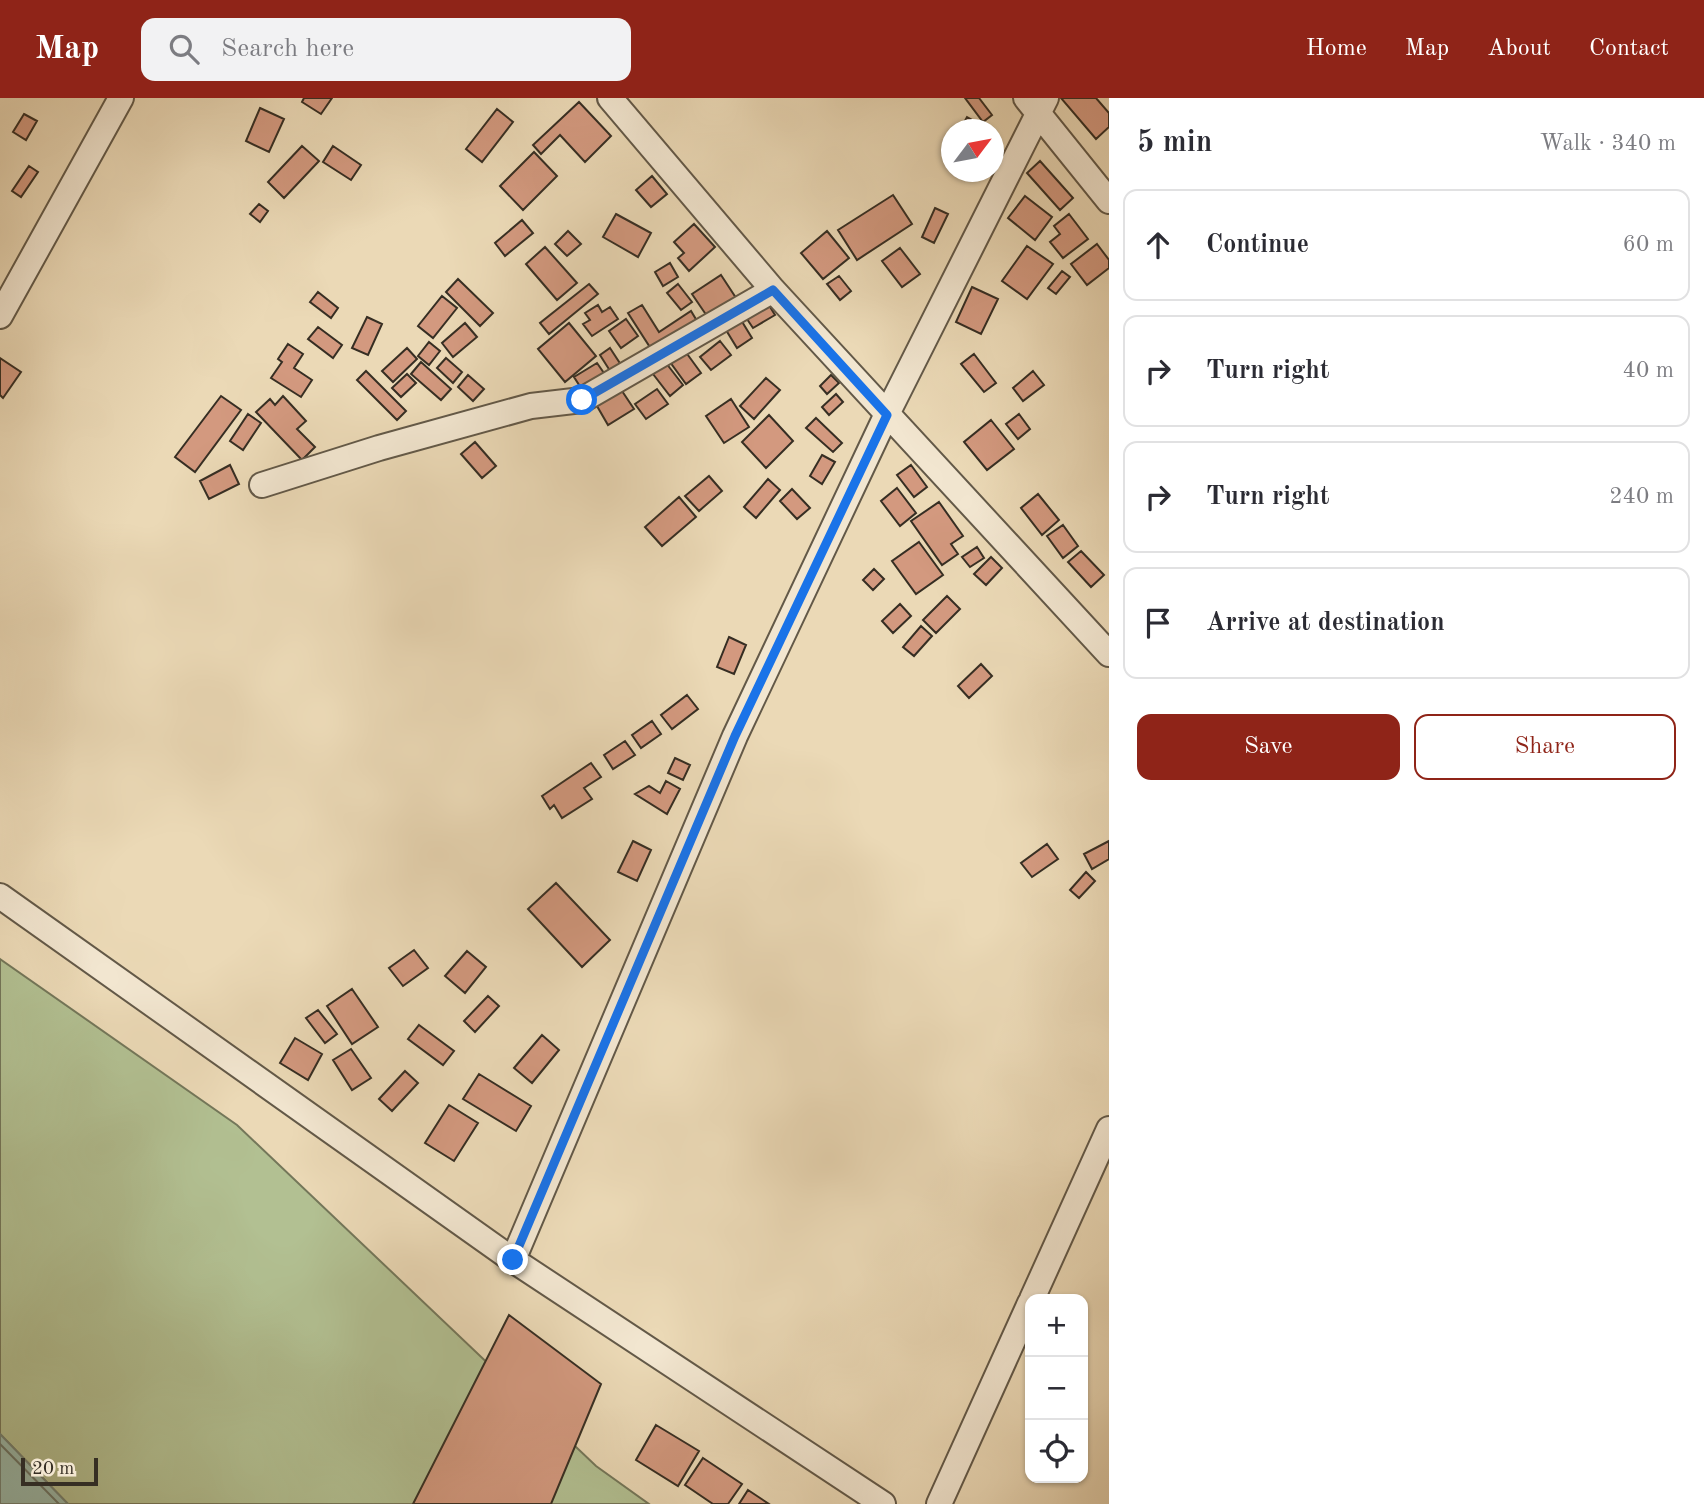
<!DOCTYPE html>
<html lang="en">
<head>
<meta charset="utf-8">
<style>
	:root { --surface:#fff; --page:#f2f2f3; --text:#2b2b33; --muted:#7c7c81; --line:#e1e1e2; --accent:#8f2418 }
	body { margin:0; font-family:"Old Standard TT",serif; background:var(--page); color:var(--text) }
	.controls { position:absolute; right:21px; bottom:21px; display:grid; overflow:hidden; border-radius:14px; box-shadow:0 2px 5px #0004 }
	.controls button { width:63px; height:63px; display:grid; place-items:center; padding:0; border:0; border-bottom:2px solid var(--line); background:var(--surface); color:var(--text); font:35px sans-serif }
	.compass { position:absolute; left:941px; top:21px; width:63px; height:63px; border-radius:50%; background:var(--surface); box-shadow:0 2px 5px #0004; rotate:58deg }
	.scale { position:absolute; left:21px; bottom:18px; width:77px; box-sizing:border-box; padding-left:7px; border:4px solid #362e23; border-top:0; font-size:19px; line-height:24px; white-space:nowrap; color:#362e23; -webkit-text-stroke:5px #f2e6d0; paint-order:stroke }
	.stop { position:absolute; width:21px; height:21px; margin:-16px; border:5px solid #1a73e8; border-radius:50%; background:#fff }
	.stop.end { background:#1a73e8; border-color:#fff; box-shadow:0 2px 7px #0008 }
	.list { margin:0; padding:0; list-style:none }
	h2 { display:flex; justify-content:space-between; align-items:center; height:91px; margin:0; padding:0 28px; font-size:30px }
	h2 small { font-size:23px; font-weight:400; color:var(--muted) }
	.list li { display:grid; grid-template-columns:46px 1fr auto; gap:21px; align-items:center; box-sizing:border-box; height:112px; margin:0 14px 14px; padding:0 14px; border:2px solid var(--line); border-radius:14px }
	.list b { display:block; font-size:26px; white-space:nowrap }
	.list em { font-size:23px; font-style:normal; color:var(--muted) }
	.actions { display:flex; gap:14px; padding:21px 28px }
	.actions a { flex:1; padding:16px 0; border:2px solid var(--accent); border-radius:14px; text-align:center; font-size:24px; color:var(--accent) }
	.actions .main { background:var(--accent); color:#fff }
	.icon { flex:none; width:38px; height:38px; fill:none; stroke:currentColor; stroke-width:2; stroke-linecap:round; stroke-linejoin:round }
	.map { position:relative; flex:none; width:1109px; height:1406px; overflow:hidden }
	header { display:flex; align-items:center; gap:42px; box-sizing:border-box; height:98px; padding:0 35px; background:var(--accent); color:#fff }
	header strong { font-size:33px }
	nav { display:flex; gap:38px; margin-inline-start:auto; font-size:24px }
	.search { width:490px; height:63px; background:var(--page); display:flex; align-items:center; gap:18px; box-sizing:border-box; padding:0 24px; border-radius:14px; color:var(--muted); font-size:26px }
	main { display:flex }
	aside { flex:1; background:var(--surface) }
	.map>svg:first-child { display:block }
	.green { fill:#b2c092; stroke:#74775a; stroke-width:2 }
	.water { fill:#98baac; stroke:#718275; stroke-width:2 }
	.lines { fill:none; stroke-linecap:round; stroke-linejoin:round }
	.shore { stroke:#677468; stroke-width:2 }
	.building { fill:#d3997f; stroke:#362e23; stroke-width:2 }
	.minor-casing { stroke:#635948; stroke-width:28 }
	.minor { stroke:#f2e6d0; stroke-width:24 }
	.route { stroke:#1a73e8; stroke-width:9 }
</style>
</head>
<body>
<header>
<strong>Map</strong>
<div class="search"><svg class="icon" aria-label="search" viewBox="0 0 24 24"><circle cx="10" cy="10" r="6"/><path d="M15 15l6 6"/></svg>Search here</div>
<nav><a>Home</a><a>Map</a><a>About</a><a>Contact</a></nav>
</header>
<main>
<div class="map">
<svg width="1109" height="1406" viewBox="0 0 1109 1406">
	<rect width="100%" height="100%" fill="#ebd9b6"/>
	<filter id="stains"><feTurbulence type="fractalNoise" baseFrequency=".00286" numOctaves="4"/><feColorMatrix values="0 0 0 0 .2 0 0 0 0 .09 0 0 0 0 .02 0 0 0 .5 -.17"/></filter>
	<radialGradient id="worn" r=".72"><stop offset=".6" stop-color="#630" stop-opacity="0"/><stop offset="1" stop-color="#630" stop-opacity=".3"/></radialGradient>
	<path class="green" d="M0,861L237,1027L596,1368L649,1406H68L0,1336Z"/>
	<path class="water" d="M0,1336L68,1406H0Z"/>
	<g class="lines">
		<path class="shore" d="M0,1346L59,1406"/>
	</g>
	<path class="building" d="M304,0H332L321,16L302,4Z
		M965,0H979L992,17L983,24Z
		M1061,0H1096L1109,15V29L1096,41Z
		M579,4L611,38L585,64L560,37L541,56L533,47Z
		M260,10L284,21L269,54L246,43Z
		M497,11L513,24L482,64L466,51Z
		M24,16L37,23L26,42L13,34Z
		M967,19L985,29L984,32H960Z
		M302,48L319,63L284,100L268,84Z
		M333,48L361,67L351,82L323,64Z
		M534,54L557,78L523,112L500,88Z
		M1040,63L1073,100L1060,112L1027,75Z
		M29,68L38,74L21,99L12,93Z
		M652,78L667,96L651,109L636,92Z
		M893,97L912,126L857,162L838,132Z
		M1025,98L1052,119L1035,142L1008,120Z
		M259,106L268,113L260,124L250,116Z
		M935,110L948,116L934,145L922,139Z
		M616,116L651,135L638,159L603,139Z
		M1069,116L1088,141L1063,160L1050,144L1060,136L1054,128Z
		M522,122L533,135L505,158L495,145Z
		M694,126L715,149L689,173L678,160L684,155L674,144Z
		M568,133L581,146L567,158L555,146Z
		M827,133L849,160L823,181L801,155Z
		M1097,146L1109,162V170L1087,187L1071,166Z
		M1027,148L1053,166L1027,201L1002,183Z
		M545,149L577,185L557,202L526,166Z
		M900,150L920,176L902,189L882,163Z
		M670,165L678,179L663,188L655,174Z
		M1062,173L1070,179L1056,196L1048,190Z
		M721,177L740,206L711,224L692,196Z
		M839,178L851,193L840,202L827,186Z
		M458,181L493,215L480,228L446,194Z
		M589,186L598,196L549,236L540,225Z
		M678,186L692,204L681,212L667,195Z
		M972,189L998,201L981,236L956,224Z
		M318,194L338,210L331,220L310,204Z
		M442,198L457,210L433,240L418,228Z
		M767,204L775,217L753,230L745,218Z
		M598,207L602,214L610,209L618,221L592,238L583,226L590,222L585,215Z
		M642,207L659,234L691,213L700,228L655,257L628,215Z
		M367,219L382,226L368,257L352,250Z
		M626,221L638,238L621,250L609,233Z
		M741,222L752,240L737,250L726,232Z
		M465,225L477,239L453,259L442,245Z
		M569,225L596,258L565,284L538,251Z
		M318,229L342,247L333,260L308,241Z
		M720,243L731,257L711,272L700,259Z
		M429,244L440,253L429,267L418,258Z
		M288,246L303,256L294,270L312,282L301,299L271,280L282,264L278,261Z
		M407,250L417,261L393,284L382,273Z
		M610,250L623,270L612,276L600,257Z
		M685,253L701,275L686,286L670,264Z
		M974,256L996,285L984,294L961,266Z
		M0,260L21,274L3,300L0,297Z
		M446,260L462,274L453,285L437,270Z
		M421,264L451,291L441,302L411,276Z
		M597,265L606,278L583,293L574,279Z
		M666,265L683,287L670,298L653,276Z
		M366,273L406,313L397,322L357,282Z
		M1033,273L1044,287L1023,303L1013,290Z
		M407,276L416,285L401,299L392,290Z
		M468,277L484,291L473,303L458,289Z
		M831,277L839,285L827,296L820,288Z
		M766,280L780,292L754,321L740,308Z
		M657,291L668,306L646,321L635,306Z
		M622,293L634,311L608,327L597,308Z
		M836,296L843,304L829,317L822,309Z
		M221,298L241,312L195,374L175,359Z
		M283,298L306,323L297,331L315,349L302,362L256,314L270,301L275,307Z
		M731,301L749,329L724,345L706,318Z
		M248,316L261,325L243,352L230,343Z
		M1019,316L1030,331L1018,341L1006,326Z
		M769,317L793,343L766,370L742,344Z
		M816,320L842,345L833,354L806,330Z
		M991,322L1014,351L987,372L964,344Z
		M475,344L496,368L482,380L461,356Z
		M822,357L835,364L822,386L810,378Z
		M230,367L239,386L209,401L200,383Z
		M911,367L927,389L914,399L897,377Z
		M709,378L722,393L699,413L685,398Z
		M768,381L780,392L756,420L744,409Z
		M897,390L916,415L900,428L881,403Z
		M792,391L810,410L797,421L780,403Z
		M1038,396L1059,422L1042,437L1021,410Z
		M679,399L696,419L662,448L645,429Z
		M939,404L963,438L951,446L958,456L942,467L911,423Z
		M1063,427L1078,448L1063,460L1047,438Z
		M919,444L943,477L916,496L892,463Z
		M977,449L984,460L970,469L962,459Z
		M1081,453L1104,477L1091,489L1068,464Z
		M991,459L1002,470L986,487L974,476Z
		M874,471L884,481L873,492L863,482Z
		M947,498L960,511L936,535L923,522Z
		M900,506L911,518L893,535L882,523Z
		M921,528L932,538L914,558L903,549Z
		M729,539L746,547L734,576L717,569Z
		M981,566L992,578L969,600L958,588Z
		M687,597L698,611L672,631L661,617Z
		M652,623L661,636L641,650L632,637Z
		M625,643L635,657L613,671L604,657Z
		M675,660L690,667L683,682L668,675Z
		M591,665L601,679L584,690L592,701L562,720L554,707L550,711L542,698Z
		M666,683L680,691L667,716L635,696L649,688L660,695Z
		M633,743L651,752L637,783L618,774Z
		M1109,743V761L1092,771L1084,756Z
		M1047,746L1058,761L1032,779L1021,765Z
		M1086,774L1095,783L1079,800L1070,792Z
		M556,785L610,842L582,869L528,811Z
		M414,852L428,870L403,888L389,870Z
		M467,853L486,869L465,895L445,878Z
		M352,891L378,929L352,946L327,908Z
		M488,898L499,908L475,934L464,923Z
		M318,912L337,936L325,945L306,920Z
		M419,927L454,953L443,967L408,941Z
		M542,937L559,952L532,985L514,970Z
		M295,940L322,956L308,982L280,965Z
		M351,951L371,980L352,992L333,962Z
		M405,973L418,985L392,1013L379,1001Z
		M479,976L531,1008L516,1033L463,1001Z
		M449,1007L478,1025L454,1063L425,1045Z
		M509,1217L601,1286L551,1406H413Z
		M656,1327L699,1353L678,1388L636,1362Z
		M703,1360L742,1386L728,1406H713L685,1387Z
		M748,1392L769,1406H739Z"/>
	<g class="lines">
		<g class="minor-casing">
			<path id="minor" d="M610,0L773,192L1109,556
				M1026,0L1109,103
				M0,218L121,0
				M262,387L379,350L531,308L582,302L773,192
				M0,798L513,1162L883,1406
				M513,1162L735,638L886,318L1046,0
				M1032,1201L1109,1031
				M939,1406L1030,1205"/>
		</g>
		<use href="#minor" class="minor"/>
	</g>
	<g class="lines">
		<path class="route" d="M513,1162L735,638L887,317L773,192L582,302"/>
	</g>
	<rect width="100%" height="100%" filter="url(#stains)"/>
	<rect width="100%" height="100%" fill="url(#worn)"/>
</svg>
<div class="controls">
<button>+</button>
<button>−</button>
<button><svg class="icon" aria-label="locate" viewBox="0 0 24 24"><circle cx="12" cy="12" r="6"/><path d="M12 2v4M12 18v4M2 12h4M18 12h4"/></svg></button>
</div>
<svg class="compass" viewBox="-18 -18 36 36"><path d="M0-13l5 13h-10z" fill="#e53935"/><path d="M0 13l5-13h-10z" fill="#7c7c81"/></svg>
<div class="scale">20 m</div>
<div class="stop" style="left:582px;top:302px"></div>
<div class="stop end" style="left:513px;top:1162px"></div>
</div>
<aside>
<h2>5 min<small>Walk · 340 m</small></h2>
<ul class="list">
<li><svg class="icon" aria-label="ahead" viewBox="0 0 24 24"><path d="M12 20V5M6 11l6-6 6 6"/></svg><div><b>Continue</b></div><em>60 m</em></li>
<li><svg class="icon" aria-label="right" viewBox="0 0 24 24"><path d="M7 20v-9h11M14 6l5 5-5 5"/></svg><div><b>Turn right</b></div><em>40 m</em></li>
<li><svg class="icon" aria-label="right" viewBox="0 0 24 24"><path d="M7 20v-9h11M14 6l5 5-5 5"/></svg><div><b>Turn right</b></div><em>240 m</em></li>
<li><svg class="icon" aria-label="arrive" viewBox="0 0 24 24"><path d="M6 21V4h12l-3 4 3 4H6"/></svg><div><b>Arrive at destination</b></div></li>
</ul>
<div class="actions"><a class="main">Save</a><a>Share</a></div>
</aside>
</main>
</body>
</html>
